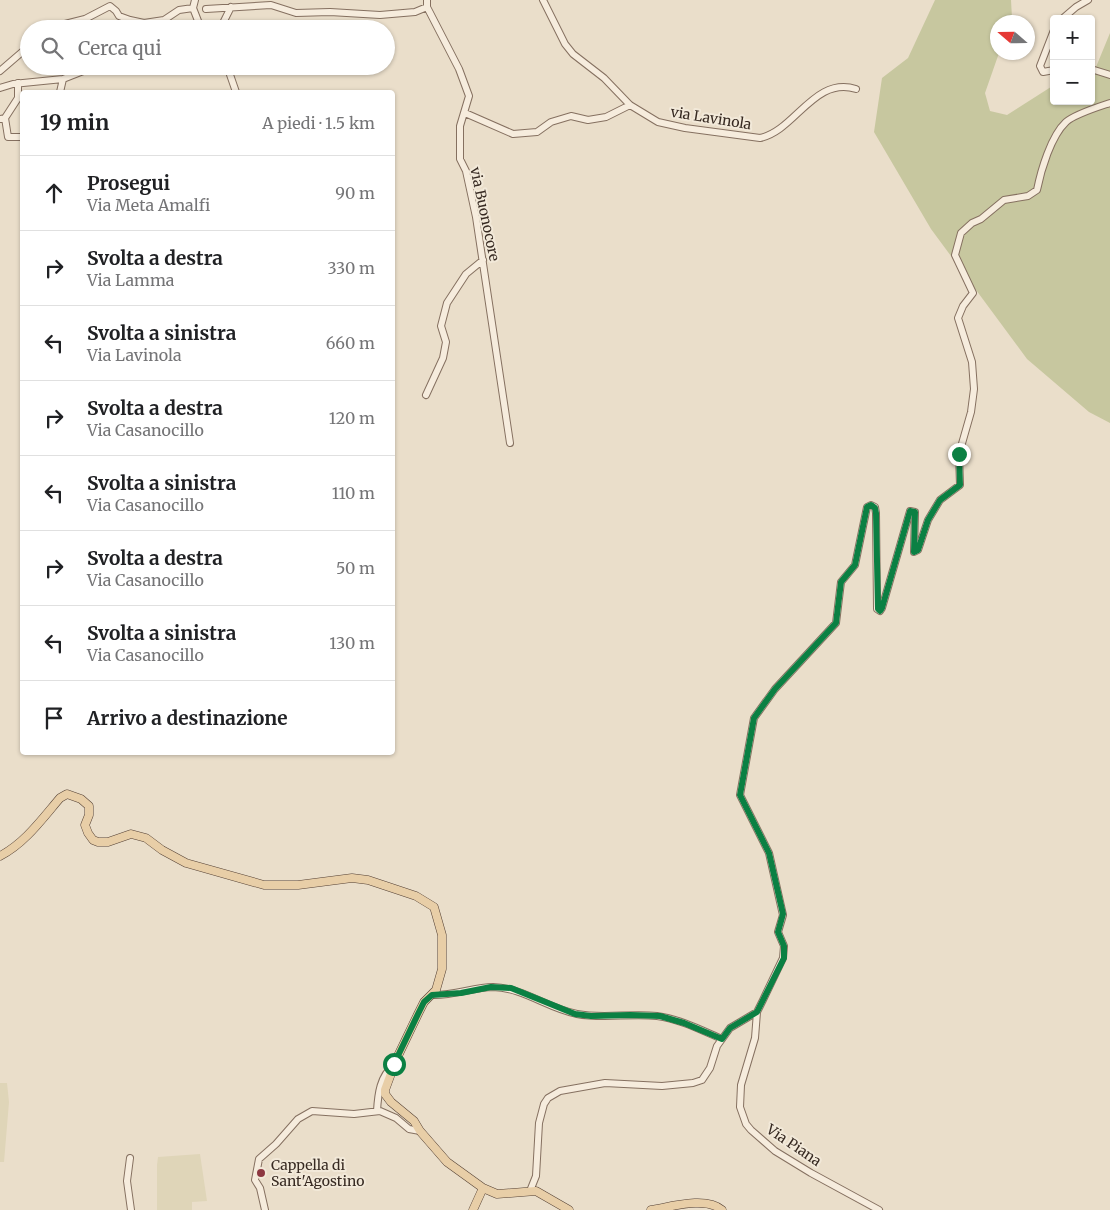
<!DOCTYPE html>
<html lang="it">
<head>
<meta charset="utf-8">
<style>
	:root { --surface:#fff; --page:#f6f6f6; --text:#202124; --muted:#757577; --line:#e0e0e0 }
	body { margin:0; font-family:Merriweather,serif; background:var(--page); color:var(--text) }
	.controls { position:absolute; right:15px; top:15px; display:grid; overflow:hidden; border-radius:5px; box-shadow:0 1px 4px #0004 }
	.controls button { width:45px; height:45px; display:grid; place-items:center; padding:0; border:0; border-bottom:1px solid var(--line); background:var(--surface); color:var(--text); font:25px sans-serif }
	.compass { position:absolute; left:990px; top:15px; width:45px; height:45px; border-radius:50%; background:var(--surface); box-shadow:0 1px 4px #0004; rotate:290deg }
	.stop { position:absolute; width:15px; height:15px; margin:-11px; border:4px solid #0b8043; border-radius:50%; background:#fff }
	.stop.end { background:#0b8043; border-color:#fff; box-shadow:0 1px 5px #0008 }
	.list { margin:0; padding:0; list-style:none }
	h2 { display:flex; justify-content:space-between; align-items:center; height:65px; margin:0; padding:0 20px; font-size:21px }
	h2 small { font-size:16px; font-weight:400; color:var(--muted) }
	.list li { display:grid; grid-template-columns:32px 1fr auto; gap:15px; align-items:center; box-sizing:border-box; height:75px; padding:0 20px; border-top:1px solid var(--line) }
	.list b { display:block; font-size:19px; white-space:nowrap }
	.list p { margin:0; font-size:16px; white-space:nowrap; color:var(--muted) }
	.list em { font-size:16px; font-style:normal; color:var(--muted) }
	.icon { flex:none; width:28px; height:28px; fill:none; stroke:currentColor; stroke-width:2; stroke-linecap:round; stroke-linejoin:round }
	.map { position:relative; flex:none; width:1110px; height:1210px; overflow:hidden }
	.search { position:absolute; background:var(--surface); box-shadow:0 1px 4px #0004; left:20px; top:20px; width:375px; height:55px; display:flex; align-items:center; gap:12px; box-sizing:border-box; padding:0 18px; border-radius:28px; color:var(--muted); font-size:19px }
	.panel { position:absolute; background:var(--surface); box-shadow:0 1px 4px #0004; left:20px; top:90px; width:375px; height:665px; border-radius:5px }
	.map>svg:first-child { display:block }
	.farmland { fill:#dfd5b8 }
	.green { fill:#c7c79f }
	.lines { fill:none; stroke-linecap:round; stroke-linejoin:round }
	.minor-casing { stroke:#857060; stroke-width:8 }
	.major-casing { stroke:#544034; stroke-width:9 }
	.minor { stroke:#f6ecdd; stroke-width:6 }
	.major { stroke:#e8cea7; stroke-width:8 }
	.route { stroke:#0b8043; stroke-width:6 }
	.poi-dot { fill:#8d3740; stroke:#f2e9d9; stroke-width:2 }
	.labels { text-anchor:middle; dominant-baseline:central; stroke-width:4; stroke-linejoin:round; paint-order:stroke }
	.street-label { font-size:14px; fill:#372a22; stroke:#f2e9d9 }
	.poi-label { font-size:14px; fill:#372a22; stroke:#f2e9d9; text-anchor:start }
</style>
</head>
<body>
<div class="map">
<svg width="1110" height="1210" viewBox="0 0 1110 1210">
	<rect width="100%" height="100%" fill="#eadeca"/>
	<path class="farmland" d="M0,1083H7L9,1102L4,1162H0Z
		M200,1154L207,1201L192,1202V1210H157V1165L158,1157Z"/>
	<path class="green" d="M935,0H1011L1012,18L1010,22H998V52L999,53L985,93L990,111L1007,115L1054,85V101H1091V68L1096,67L1110,33V423L1089,412L1027,359L931,229L874,132L882,78L908,58Z"/>
	<g class="lines">
		<g class="minor-casing">
			<path id="minor" d="M195,0L193,8L200,26L199,29
				M427,0V7L459,69L469,96L460,126V159L466,171L476,217L510,443
				M543,0L565,44L573,54L604,78L630,105L658,122L685,128L760,138C795,131 814,76 856,89
				M206,9L271,5L296,13L330,12L380,15L415,12L427,7
				M1062,19L1076,7L1088,0
				M45,29L85,19L110,6L116,11L119,16L130,20L144,23L164,20L179,10L193,8
				M220,29L231,7
				M1054,30L1040,66L1043,72L1054,70
				M227,66L236,92
				M1091,69L1110,75
				M0,71L29,46
				M0,88L13,84L63,79L96,66
				M60,92L63,79
				M465,113L513,134L537,132L551,122L571,116L588,120L606,117L630,105
				M5,118L8,137H22
				M0,119L5,118L18,98V83
				M426,395L443,358L446,342L441,326L447,303L466,274L483,260
				M432,995C453,996 474,987 493,987C524,988 547,1008 577,1014C603,1019 630,1013 657,1016C680,1019 701,1030 722,1039
				M757,1012L755,1038L741,1085L740,1107L746,1124L751,1130L775,1151L811,1173L879,1210
				M377,1111C378,1094 380,1076 394,1065
				M130,1158L127,1181L131,1210
				M530,1191L536,1176L539,1123L544,1104L548,1098L560,1091L605,1083L662,1086L693,1083L702,1080L710,1068L717,1046L730,1028L757,1012L763,1000L783,958L784,946L778,932L783,915L769,853L740,795L754,718L775,689L836,623L841,582L855,565L867,507L871,505L875,507L876,513L877,609L880,611L882,608L910,511L915,512L914,552L918,550L928,520L940,500L960,485L959,454L971,412L974,389L972,362L958,318L963,306L973,293L955,255L961,233L972,223L981,219L1004,200L1028,196L1037,190C1041,170 1051,136 1066,122C1075,114 1098,107 1110,103
				M265,1210L260,1188L255,1180L259,1159L276,1144L298,1119L312,1111L354,1114L380,1111L396,1118L409,1129L420,1131"/>
		</g>
		<g class="major-casing">
			<path id="major" d="M0,856C25,843 42,819 60,798L67,794L81,799L89,806V815L85,825L88,833L93,840L98,842H108L131,834L146,838L162,850L186,863L264,885H298L352,878L368,880L416,896L434,907L442,935V969L436,990L424,1002L418,1014L396,1060L385,1090V1094L391,1102L414,1121L420,1131L447,1162L483,1188L497,1194L536,1191L569,1210
				M473,1210L483,1188
				M651,1210C670,1207 706,1196 722,1210"/>
		</g>
		<use href="#minor" class="minor"/>
		<use href="#major" class="major"/>
	</g>
	<g class="lines">
		<path class="route" d="M394,1064L418,1014L424,1002L432,995L461,993L491,987L511,988L575,1014L591,1016L630,1015L660,1016L684,1023L722,1039L730,1028L757,1012L784,958V946L778,932L783,914L769,853L740,795L754,718L775,689L836,623L841,582L855,565L867,507L871,505L875,508L876,513L878,609L880,611L882,608L910,511L915,512L914,552L918,550L928,520L940,500L960,485L959,454"/>
	</g>
	<circle class="poi-dot" cx="261" cy="1173" r="5"/>
	<g class="labels">
		<g class="street-label">
			<text transform="translate(711 118) rotate(9)">via Lavinola</text>
			<text transform="translate(485 214) rotate(78)">via Buonocore</text>
			<text transform="translate(794 1145) rotate(34)">Via Piana</text>
		</g>
		<g class="poi-label">
			<text x="271" y="1165">Cappella di<tspan x="271" dy="16">Sant'Agostino</tspan></text>
		</g>
	</g>
</svg>
<div class="controls">
<button>+</button>
<button>−</button>
</div>
<svg class="compass" viewBox="-18 -18 36 36"><path d="M0-13l5 13h-10z" fill="#e53935"/><path d="M0 13l5-13h-10z" fill="#757577"/></svg>
<div class="stop" style="left:394px;top:1064px"></div>
<div class="stop end" style="left:959px;top:454px"></div>
<div class="search"><svg class="icon" aria-label="search" viewBox="0 0 24 24"><circle cx="10" cy="10" r="6"/><path d="M15 15l6 6"/></svg>Cerca qui</div>
<section class="panel">
<h2>19 min<small>A piedi · 1.5 km</small></h2>
<ul class="list">
<li><svg class="icon" aria-label="ahead" viewBox="0 0 24 24"><path d="M12 20V5M6 11l6-6 6 6"/></svg><div><b>Prosegui</b><p>Via Meta Amalfi</p></div><em>90 m</em></li>
<li><svg class="icon" aria-label="right" viewBox="0 0 24 24"><path d="M7 20v-9h11M14 6l5 5-5 5"/></svg><div><b>Svolta a destra</b><p>Via Lamma</p></div><em>330 m</em></li>
<li><svg class="icon" aria-label="left" viewBox="0 0 24 24"><path d="M17 20v-9H6M10 6l-5 5 5 5"/></svg><div><b>Svolta a sinistra</b><p>Via Lavinola</p></div><em>660 m</em></li>
<li><svg class="icon" aria-label="right" viewBox="0 0 24 24"><path d="M7 20v-9h11M14 6l5 5-5 5"/></svg><div><b>Svolta a destra</b><p>Via Casanocillo</p></div><em>120 m</em></li>
<li><svg class="icon" aria-label="left" viewBox="0 0 24 24"><path d="M17 20v-9H6M10 6l-5 5 5 5"/></svg><div><b>Svolta a sinistra</b><p>Via Casanocillo</p></div><em>110 m</em></li>
<li><svg class="icon" aria-label="right" viewBox="0 0 24 24"><path d="M7 20v-9h11M14 6l5 5-5 5"/></svg><div><b>Svolta a destra</b><p>Via Casanocillo</p></div><em>50 m</em></li>
<li><svg class="icon" aria-label="left" viewBox="0 0 24 24"><path d="M17 20v-9H6M10 6l-5 5 5 5"/></svg><div><b>Svolta a sinistra</b><p>Via Casanocillo</p></div><em>130 m</em></li>
<li><svg class="icon" aria-label="arrive" viewBox="0 0 24 24"><path d="M6 21V4h12l-3 4 3 4H6"/></svg><div><b>Arrivo a destinazione</b></div></li>
</ul>
</section>
</div>
</body>
</html>
